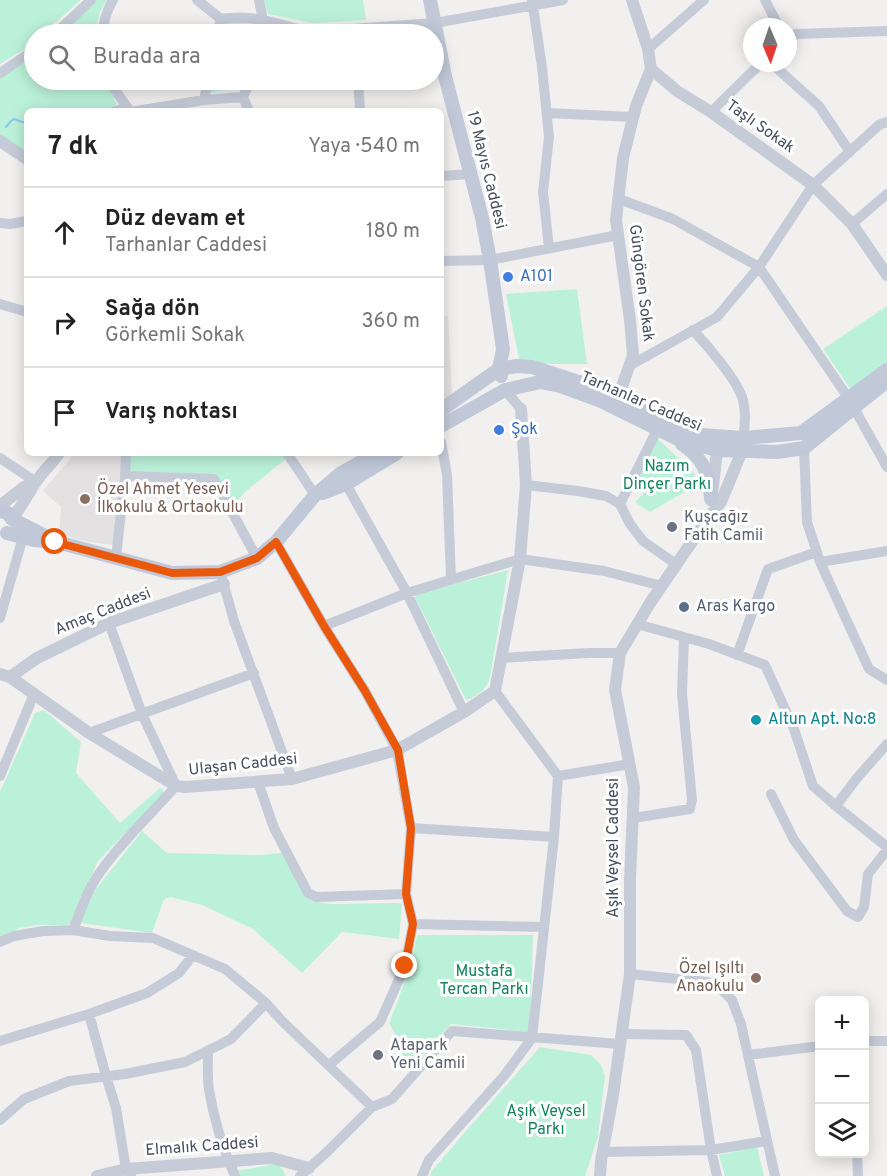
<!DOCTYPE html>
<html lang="tr">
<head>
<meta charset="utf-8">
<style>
	:root { --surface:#fff; --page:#f2f2f2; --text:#222; --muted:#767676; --line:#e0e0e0 }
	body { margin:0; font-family:Overpass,sans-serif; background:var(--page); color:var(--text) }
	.controls { position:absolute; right:18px; bottom:18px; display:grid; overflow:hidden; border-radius:9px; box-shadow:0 3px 15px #0003 }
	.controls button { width:54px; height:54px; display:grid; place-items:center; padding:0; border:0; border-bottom:2px solid var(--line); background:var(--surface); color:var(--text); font:30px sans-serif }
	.compass { position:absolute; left:743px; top:18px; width:54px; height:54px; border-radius:50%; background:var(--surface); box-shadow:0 3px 15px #0003; rotate:178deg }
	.stop { position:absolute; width:18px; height:18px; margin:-14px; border:4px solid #ea580c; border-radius:50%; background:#fff }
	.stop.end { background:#ea580c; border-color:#fff; box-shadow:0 2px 6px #0008 }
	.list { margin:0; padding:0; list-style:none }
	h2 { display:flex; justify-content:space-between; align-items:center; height:78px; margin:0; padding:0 24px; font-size:26px }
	h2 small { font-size:20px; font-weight:400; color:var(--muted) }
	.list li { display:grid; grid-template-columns:39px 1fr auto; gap:18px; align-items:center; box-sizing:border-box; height:90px; padding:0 24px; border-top:2px solid var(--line) }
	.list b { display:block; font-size:22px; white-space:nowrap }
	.list p { margin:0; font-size:20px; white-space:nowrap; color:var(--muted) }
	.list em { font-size:20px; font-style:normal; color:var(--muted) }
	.icon { flex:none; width:33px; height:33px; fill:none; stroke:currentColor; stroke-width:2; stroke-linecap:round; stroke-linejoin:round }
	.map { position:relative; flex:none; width:887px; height:1176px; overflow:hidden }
	.search { position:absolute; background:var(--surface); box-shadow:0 3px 15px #0003; left:24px; top:24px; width:420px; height:66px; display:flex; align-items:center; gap:15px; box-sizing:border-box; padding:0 21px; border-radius:33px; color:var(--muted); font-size:22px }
	.panel { position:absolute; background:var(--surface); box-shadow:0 3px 15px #0003; left:24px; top:108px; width:420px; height:348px; border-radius:9px }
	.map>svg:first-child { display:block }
	.education { fill:#e3e1e1 }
	.green { fill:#bcf1d9 }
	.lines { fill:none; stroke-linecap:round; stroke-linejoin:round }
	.stream { stroke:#88c9ef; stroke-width:2 }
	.minor { stroke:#c5ccd8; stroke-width:10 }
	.tertiary { stroke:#c5ccd8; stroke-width:12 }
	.secondary { stroke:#c1c9d9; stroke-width:14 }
	.route { stroke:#ea580c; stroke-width:8 }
	.shop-dot { fill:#3f7fe0; stroke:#fff; stroke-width:2 }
	.education-dot { fill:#8d6e63; stroke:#fff; stroke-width:2 }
	.worship-dot { fill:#6b7280; stroke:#fff; stroke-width:2 }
	.service-dot { fill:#5c6f8a; stroke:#fff; stroke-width:2 }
	.culture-dot { fill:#0f9aa8; stroke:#fff; stroke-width:2 }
	.labels { text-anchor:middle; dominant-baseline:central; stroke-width:6; stroke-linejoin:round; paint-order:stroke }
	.street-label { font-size:16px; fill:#464f5e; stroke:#fff }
	.shop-label { font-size:16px; fill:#366cbe; stroke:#fff; text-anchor:start }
	.park-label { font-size:16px; fill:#13835d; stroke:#fff }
	.education-label { font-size:16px; fill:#785e54; stroke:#fff; text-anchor:start }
	.worship-label { font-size:16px; fill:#5b616d; stroke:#fff; text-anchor:start }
	.service-label { font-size:16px; fill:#4e5e75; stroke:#fff; text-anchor:start }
	.culture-label { font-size:16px; fill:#0d838f; stroke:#fff; text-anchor:start }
</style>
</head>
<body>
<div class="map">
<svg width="887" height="1176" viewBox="0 0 887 1176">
	<rect width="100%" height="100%" fill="#f2f0ef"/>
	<path class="education" d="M441,316H448L452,395L441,401Z
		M72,453H122L113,545L89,542L59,534L61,507L43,491L69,460Z"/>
	<path class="green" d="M0,0H81L42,34H34V41L26,48L0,64Z
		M96,0H107L100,12L95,34H59Z
		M264,0H363L366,20L313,23L268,14Z
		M228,20L282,29L286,34H224Z
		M34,54V80H105L117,105L104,111H27V150L24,152L0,135V78Z
		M211,80H243L233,88L209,93Z
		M577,289L587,364H520L506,294Z
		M887,306V363L851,390L823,349Z
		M657,438L693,472L700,483L650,512L635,502L648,489L636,476Z
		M130,453H284L287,458L245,492L231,508L215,476L127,473Z
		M508,570L490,678C486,689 478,697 466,700L415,597L417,594Z
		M44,710L81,742L76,773L120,823L160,788L165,793L98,861L71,923L67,925H37L20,928L0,937V792L35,713Z
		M142,831L167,853L260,855L282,853L302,890L311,901L331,904L398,903L402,904L399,939L342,932L302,973L253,929L202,905L171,897L164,899L152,933L81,923L88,904L96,889Z
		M417,935H533L530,1032L451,1024L420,1057L408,1062L402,1057L397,1037L389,1023C401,994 411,966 417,935Z
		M540,1047L591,1055L601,1065L605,1076L598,1137L585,1176H430L431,1172L466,1131Z
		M757,1147L764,1176H725L719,1155Z
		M276,1164L281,1167L286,1176H239L236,1171Z"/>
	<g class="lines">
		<path class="stream" d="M6,127L11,121L14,119L22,122H27"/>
		<path class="minor" d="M197,0L221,19L217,34
			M259,0L263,20
			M532,0L542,67L549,137L543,192L549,248
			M765,0L779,27
			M221,19C250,13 281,25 309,32
			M55,34L91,0
			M103,34C103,23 107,10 113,0
			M306,34L309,32L435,23L563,0
			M788,41L796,34L887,31
			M648,49L704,0
			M771,63L819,106L850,152
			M0,73L34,50
			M109,80L112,86L130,111
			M358,80L360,111
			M243,97L249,111
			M204,100L208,80
			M115,111L123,109L128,111
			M136,111L204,100L243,97L250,81L252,80
			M711,112L761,63
			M547,113L633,117
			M441,176L471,174
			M619,199L673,219L759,267L849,399
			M0,223L10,224L27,221
			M852,224L887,194
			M441,261L490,260L618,235
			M0,304L27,312
			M693,330C707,345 738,381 743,400C746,411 745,426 743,438
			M629,366L717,317L759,267L813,185L879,125L887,122
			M505,390L521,409
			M854,408L887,467
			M441,442L447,475L451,579
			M804,448L807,522L820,562L869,669L887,680
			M287,453L315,495
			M0,458L36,482
			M125,476L214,479L257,558
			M346,484L407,593L464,712
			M526,485L578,491L606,496L620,504L630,524L643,541L676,564
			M620,504L658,428
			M276,542L324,626L365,691L397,750L411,828L406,894L413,924L405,966L380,1022L329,1065
			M116,558L125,476L126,453
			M820,562L887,551
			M222,578L234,621L292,779
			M0,618L23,537
			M637,624L709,644L765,665L794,729L813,786L836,806L887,847
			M324,626L407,593L520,559L604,571L662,586
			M737,655L768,569L817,552
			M501,658L589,653H620
			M89,733L254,673
			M0,776L34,694
			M558,776L630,764
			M258,782L274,828L308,893L316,897L406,894
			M771,794L794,840L847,911L858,917L864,907L868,874L887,850
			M836,806L857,778L887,744
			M633,818L690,809L692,800L682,694L684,637
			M411,828L554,837
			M413,924L544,927
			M73,930C81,910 88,888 101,871C121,842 152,813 176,786L142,714L109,623
			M0,942L14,936L43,931L73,930L110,936L153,938L225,969L266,1003L281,1020L372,1107
			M630,974L707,982L721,989L732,1000L741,1024L775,1176
			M89,1014L106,1076L116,1108L126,1169L131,1176
			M622,1034L686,1035L696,1050L711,1150L717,1176
			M0,1041L89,1014L147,993L179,973L193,955
			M864,1041H887
			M208,1051C208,1064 207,1077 209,1090C214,1119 223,1149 235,1176
			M748,1055L820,1046
			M0,1120L24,1099L69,1081L125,1074L185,1062L231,1039L266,1003
			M602,1152L711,1150L766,1141
			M857,1154L858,1176
			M300,1176L327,1152L372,1107L392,1099L452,1031L620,1044
			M422,1176L429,1160L504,1076L532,1038L554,837L558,776L495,691"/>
		<path class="tertiary" d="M632,0L648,49L651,69L677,91L711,112L813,185L852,224L887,275
			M0,141L27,159
			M619,395L633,355L630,320L616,220L623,158L636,106L651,69
			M712,494L718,443
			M0,506L24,487L36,482
			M12,519C21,507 28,495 35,483C42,472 52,464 59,453
			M0,674L10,677L89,733L176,786L185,787L292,779L397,750L464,712L495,691L520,559L526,485L521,409
			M10,677L37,658L109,623L224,584
			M97,1176L126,1169L272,1158L309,1168
			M600,1176L601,1161L613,1095L630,974V879L634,787L615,690L620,653L650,603L704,524L721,502L742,451L743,443"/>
		<path class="secondary" d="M430,0L445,76L482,218L490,260L503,349L499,369L501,376
			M441,410L499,369L517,366L532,367L619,395L686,430L701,435L743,438L801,433L887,370
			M441,426L505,390L540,382L560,386L601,401L684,442L718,450L777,452L804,448L887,381
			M682,444C703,458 710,474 711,499
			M323,493L346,484L397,453
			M0,511L8,513L12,519L47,537
			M7,533L34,540L57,542L172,573L220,572L257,558L276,542L315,495L341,473L377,453"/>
	</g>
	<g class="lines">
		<path class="route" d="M55,542L172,573L220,572L257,558L276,542L324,626L365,691L398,750L411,828L406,894L413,924L405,966"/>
	</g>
	<g class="shop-dot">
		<circle cx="508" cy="277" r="6"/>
		<circle cx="499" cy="430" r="6"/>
	</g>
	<g class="education-dot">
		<circle cx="85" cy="499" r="6"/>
		<circle cx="756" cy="978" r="6"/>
	</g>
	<g class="worship-dot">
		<circle cx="672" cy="527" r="6"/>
		<circle cx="378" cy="1055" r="6"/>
	</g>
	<circle class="service-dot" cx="684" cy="607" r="6"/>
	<circle class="culture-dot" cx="756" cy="720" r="6"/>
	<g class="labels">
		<g class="street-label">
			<text transform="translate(760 127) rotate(35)">Taşlı Sokak</text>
			<text transform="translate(486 170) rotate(76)">19 Mayıs Caddesi</text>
			<text transform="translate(641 283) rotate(83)">Güngören Sokak</text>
			<text transform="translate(641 402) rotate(23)">Tarhanlar Caddesi</text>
			<text transform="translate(103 612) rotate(-22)">Amaç Caddesi</text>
			<text transform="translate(243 765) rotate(-6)">Ulaşan Caddesi</text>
			<text transform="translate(614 848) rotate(-90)">Aşık Veysel Caddesi</text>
			<text transform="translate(202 1147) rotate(-4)">Elmalık Caddesi</text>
		</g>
		<g class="shop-label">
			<text x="520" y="277">A101</text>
			<text x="511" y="430">Şok</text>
		</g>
		<g class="park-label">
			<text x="667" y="467">Nazım<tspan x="667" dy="18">Dinçer Parkı</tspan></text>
			<text x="484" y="972">Mustafa<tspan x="484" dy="18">Tercan Parkı</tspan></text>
			<text x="546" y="1112">Aşık Veysel<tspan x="546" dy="18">Parkı</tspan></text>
		</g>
		<g class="education-label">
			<text x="97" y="490">Özel Ahmet Yesevi<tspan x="97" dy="18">İlkokulu &amp; Ortaokulu</tspan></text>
			<text x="744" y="969" text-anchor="end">Özel Işıltı<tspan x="744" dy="18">Anaokulu</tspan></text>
		</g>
		<g class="worship-label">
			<text x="684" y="518">Kuşcağız<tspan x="684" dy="18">Fatih Camii</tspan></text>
			<text x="390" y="1046">Atapark<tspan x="390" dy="18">Yeni Camii</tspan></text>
		</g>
		<g class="service-label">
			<text x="696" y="607">Aras Kargo</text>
		</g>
		<g class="culture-label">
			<text x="768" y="720">Altun Apt. No:8</text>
		</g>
	</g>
</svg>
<div class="controls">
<button>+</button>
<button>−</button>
<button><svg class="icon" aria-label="layers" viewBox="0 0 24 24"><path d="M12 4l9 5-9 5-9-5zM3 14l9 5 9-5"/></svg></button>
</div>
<svg class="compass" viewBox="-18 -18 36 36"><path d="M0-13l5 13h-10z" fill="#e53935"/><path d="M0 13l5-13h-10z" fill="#767676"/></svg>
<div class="stop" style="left:55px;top:542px"></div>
<div class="stop end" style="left:405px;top:966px"></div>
<div class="search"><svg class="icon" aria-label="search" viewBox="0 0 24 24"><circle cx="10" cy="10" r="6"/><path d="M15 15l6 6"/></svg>Burada ara</div>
<section class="panel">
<h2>7 dk<small>Yaya · 540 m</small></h2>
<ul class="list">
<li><svg class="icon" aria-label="ahead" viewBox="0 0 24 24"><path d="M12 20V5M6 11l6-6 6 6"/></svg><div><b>Düz devam et</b><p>Tarhanlar Caddesi</p></div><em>180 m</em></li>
<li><svg class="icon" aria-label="right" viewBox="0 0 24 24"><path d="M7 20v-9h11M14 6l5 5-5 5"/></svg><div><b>Sağa dön</b><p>Görkemli Sokak</p></div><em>360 m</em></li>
<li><svg class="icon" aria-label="arrive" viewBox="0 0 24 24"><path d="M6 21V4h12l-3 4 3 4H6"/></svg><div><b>Varış noktası</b></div></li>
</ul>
</section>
</div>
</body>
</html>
